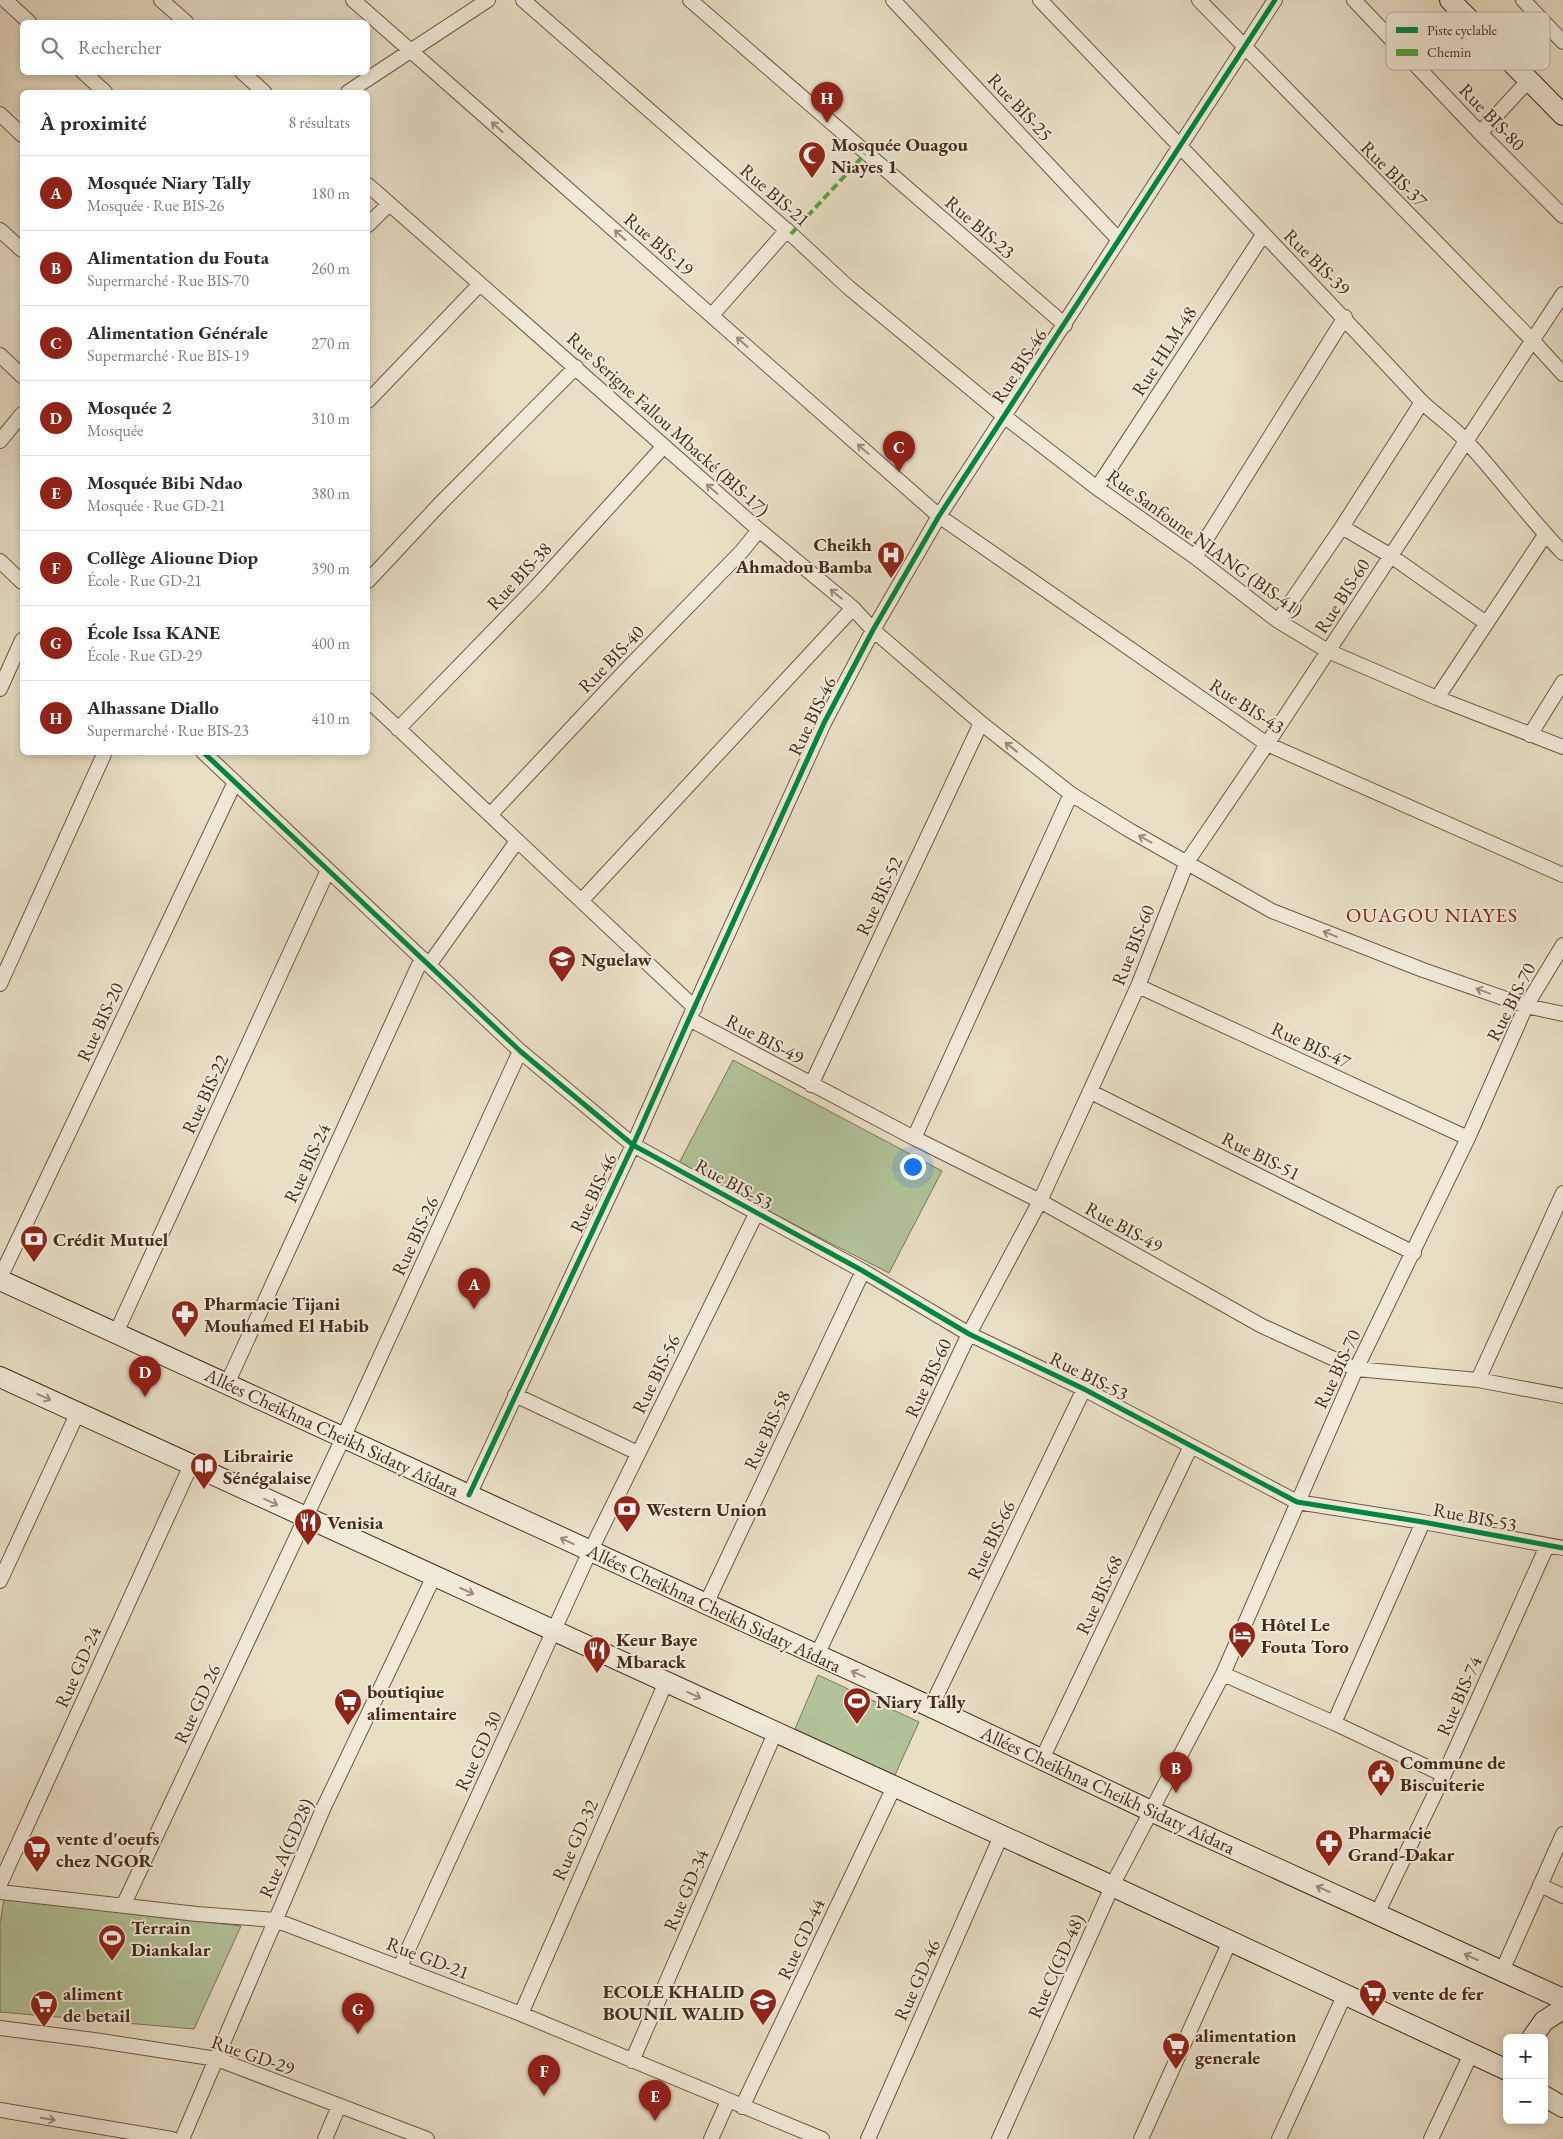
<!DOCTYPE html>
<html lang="fr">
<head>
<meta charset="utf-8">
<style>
	:root { --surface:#fff; --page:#f2f2f3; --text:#2b2b33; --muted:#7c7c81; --line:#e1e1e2; --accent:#8f2418 }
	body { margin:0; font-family:"EB Garamond",serif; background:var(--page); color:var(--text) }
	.controls { position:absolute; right:15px; bottom:15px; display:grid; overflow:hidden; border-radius:8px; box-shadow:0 2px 8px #0003 }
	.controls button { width:45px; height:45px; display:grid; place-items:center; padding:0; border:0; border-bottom:1px solid var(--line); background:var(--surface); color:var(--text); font:25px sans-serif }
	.you { position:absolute; left:912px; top:1166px; width:18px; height:18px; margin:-12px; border:4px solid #fff; border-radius:50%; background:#1a73e8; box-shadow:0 0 0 8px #1a73e833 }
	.badge { display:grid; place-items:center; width:32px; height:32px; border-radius:50%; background:var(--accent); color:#fff; font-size:16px; font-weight:700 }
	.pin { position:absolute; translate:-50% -41px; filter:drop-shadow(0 1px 2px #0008) }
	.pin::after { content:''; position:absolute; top:26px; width:18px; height:15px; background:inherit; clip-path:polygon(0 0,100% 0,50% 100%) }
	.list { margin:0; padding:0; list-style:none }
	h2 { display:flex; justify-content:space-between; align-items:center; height:65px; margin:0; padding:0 20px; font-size:21px }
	h2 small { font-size:16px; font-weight:400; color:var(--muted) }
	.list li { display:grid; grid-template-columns:32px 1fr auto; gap:15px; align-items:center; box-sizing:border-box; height:75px; padding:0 20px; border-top:1px solid var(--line) }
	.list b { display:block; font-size:19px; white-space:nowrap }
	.list p { margin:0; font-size:16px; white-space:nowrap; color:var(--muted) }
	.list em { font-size:16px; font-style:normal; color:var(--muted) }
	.icon { flex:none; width:28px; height:28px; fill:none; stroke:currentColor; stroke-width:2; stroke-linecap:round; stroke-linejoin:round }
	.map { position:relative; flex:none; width:1563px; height:2139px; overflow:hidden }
	.search { position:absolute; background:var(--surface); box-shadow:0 2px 8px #0003; left:20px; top:20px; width:350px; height:55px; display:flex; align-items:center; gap:12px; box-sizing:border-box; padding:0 18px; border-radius:8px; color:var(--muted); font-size:19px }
	.panel { position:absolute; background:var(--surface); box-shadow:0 2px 8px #0003; left:20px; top:90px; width:350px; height:665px; border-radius:8px }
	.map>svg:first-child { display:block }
	.green { fill:#b2c398; stroke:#7c7759 }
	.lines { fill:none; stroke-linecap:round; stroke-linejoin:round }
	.street-casing { stroke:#6f5845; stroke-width:16 }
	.secondary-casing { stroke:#462b1a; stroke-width:22 }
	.street { stroke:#f1ead9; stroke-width:14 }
	.secondary { stroke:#f1ead9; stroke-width:20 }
	.quiet { stroke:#55a440; stroke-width:4; stroke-dasharray:8 4; stroke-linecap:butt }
	.cycleway-casing { stroke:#f1ead9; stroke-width:8 }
	.cycleway { stroke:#00873e; stroke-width:5 }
	.oneway { stroke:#9c8a7a }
	.labels { text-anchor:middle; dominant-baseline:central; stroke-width:4; stroke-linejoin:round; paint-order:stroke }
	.street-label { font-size:19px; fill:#462b1a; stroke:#f1ead9 }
	.poi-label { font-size:19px; font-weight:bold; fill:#462b1a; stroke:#f1ead9; text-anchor:start }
	.neighbourhood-label { font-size:20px; letter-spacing:1px; fill:#7a1f14; stroke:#f1ead9 }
	.key { fill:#f1ead9; stroke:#beb1a0; stroke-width:1 }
	.key-label { font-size:14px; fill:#462b1a }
</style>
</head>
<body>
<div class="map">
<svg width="1563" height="2139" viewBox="0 0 1563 2139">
	<rect width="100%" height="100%" fill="#e9dfc5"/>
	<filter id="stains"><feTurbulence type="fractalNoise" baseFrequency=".004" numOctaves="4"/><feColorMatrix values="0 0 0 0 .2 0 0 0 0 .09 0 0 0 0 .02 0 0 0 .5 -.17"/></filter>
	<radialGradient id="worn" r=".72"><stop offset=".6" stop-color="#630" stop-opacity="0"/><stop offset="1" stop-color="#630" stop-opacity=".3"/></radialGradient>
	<path class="green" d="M733,1060L942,1171L889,1273L678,1165Z
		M818,1675L919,1722L895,1775L795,1729Z
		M4,1899L241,1926L194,2029L0,2012V1924Z"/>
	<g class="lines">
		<g class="street-casing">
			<path id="street" d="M5,0L29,22
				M161,0L186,22
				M353,0L939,516L1267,744L1563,875
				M523,0L791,234L848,287L1004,416L1097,488L1195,557L1278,621L1328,651L1437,698L1563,747
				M690,0L1065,325
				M893,0L1119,240
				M1040,0C1167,133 1295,265 1420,400C1435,415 1454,427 1468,443C1501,479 1529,518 1563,553
				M1199,0L1533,341L1563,374
				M1354,0L1480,133L1563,216
				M1523,0L1563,42
				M83,72L105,92
				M242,72L264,92
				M348,92L488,0
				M0,114L22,135
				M1480,133L1529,80
				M368,185L759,530L853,608L873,630L981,723L1071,794L1129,830L1272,911L1423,970L1526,1006L1563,1014
				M368,225L389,204
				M0,230L22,250
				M712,315L787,230
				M0,355L22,376
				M368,401L480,284
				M0,441L22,414
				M1097,488L1263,235
				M1342,527L1391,556L1486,623
				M1195,557L1345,317
				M0,561L22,582
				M368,581L438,506L576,367
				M1278,621L1342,527L1422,402
				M0,689L22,640
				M1437,698L1545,535
				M368,700L695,1008
				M398,729L536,587L664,446
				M1530,735L1563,682
				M203,752L520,1051L633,1145L863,1271L969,1334L1084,1389L1297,1502L1423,1522L1563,1548
				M490,815L626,670L742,551L759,530
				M582,900L853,608
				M429,965L517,841
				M0,984L105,752
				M1138,986L1468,1138
				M689,1019L914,1138L1040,1201L1262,1326L1356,1369L1478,1380L1563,1396
				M811,1085L981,723
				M1091,1092L1414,1253
				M914,1138L1071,794
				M0,1278L235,782
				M116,1333L328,870
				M1478,1380L1563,1193
				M227,1384L422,958
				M515,1395L638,1453
				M469,1495L633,1145L689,1019L824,723L873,630L939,516L1275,0
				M0,1581L78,1412
				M706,1604L863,1271
				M817,1655L969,1334L1040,1201L1138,986L1187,862L1267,744L1563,294
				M1223,1674L1334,1723L1444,1775
				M931,1707L1084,1389
				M1334,1723L1423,1522
				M1042,1759L1191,1446
				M0,1884L191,1465
				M1540,1885L1563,1896
				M0,1892L197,1914L275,1920L521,2014L822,2139
				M123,1906L343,1438L520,1051
				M1377,1914L1444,1775L1547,1546
				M400,1967L585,1562L756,1214
				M1502,1971L1563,1834
				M521,2014L666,1682
				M0,2028L94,2040L217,2059L427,2139
				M632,2061L775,1733
				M742,2107L894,1787
				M0,2110L172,2139
				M182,2139L323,1809L434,1576
				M325,2139L339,2106
				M711,2139L728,2101
				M868,2139L1001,1836
				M999,2139L1115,1880L1223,1674L1356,1369L1468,1138L1526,1006L1563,945
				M1141,2139L1230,1941
				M1279,2139L1345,1994
				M1431,2139L1471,2054"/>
		</g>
		<g class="secondary-casing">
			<path id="secondary" d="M1450,0L1563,115
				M0,1280L931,1707L1153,1812L1563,1999
				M0,1377L1112,1886L1507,2070
				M1532,2038L1544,2021L1563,2009
				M1544,2096L1563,2107"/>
		</g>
		<use href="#street" class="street"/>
		<use href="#secondary" class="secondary"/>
		<path class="quiet" d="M791,234L865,154"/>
		<g class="cycleway-casing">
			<path id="cycleway" d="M203,752L520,1051L633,1145L863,1271L969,1334L1084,1389L1297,1502L1423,1522L1563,1548
				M469,1495L633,1145L689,1019L824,723L873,630L939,516L1275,0"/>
		</g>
		<use href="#cycleway" class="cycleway"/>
	</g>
	<defs><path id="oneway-shaft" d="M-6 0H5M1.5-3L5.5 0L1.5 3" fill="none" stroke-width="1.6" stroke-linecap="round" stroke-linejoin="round" transform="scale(1.25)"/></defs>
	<g class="oneway">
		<use href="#oneway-shaft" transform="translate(497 127) rotate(-139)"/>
		<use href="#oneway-shaft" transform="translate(620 235) rotate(-139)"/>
		<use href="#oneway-shaft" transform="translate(742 342) rotate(-138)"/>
		<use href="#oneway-shaft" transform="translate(863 449) rotate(-139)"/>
		<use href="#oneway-shaft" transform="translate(712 489) rotate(-139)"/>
		<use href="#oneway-shaft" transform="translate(836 594) rotate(-140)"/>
		<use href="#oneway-shaft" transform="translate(1011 747) rotate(-142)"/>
		<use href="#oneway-shaft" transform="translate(1145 839) rotate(-151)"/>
		<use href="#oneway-shaft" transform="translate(1330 934) rotate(-158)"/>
		<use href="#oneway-shaft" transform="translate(1483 991) rotate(-160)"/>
		<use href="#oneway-shaft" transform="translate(44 1397) rotate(25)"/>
		<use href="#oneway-shaft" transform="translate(271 1502) rotate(25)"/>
		<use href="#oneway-shaft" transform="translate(567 1541) rotate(-155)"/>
		<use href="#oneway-shaft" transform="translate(467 1591) rotate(25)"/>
		<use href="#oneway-shaft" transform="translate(858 1674) rotate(-156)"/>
		<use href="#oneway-shaft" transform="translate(694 1695) rotate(25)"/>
		<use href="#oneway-shaft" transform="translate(1323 1889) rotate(-156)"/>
		<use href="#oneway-shaft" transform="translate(1471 1957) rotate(-155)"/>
		<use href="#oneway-shaft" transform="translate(48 2119) rotate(10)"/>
	</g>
	<defs>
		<g id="mosque-pin" transform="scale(1.4375)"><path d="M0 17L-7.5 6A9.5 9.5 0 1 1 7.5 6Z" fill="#8f2418" stroke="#f1ead9"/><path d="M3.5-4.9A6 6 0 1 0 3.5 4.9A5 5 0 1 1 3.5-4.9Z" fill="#fff"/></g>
		<g id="hospital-pin" transform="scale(1.4375)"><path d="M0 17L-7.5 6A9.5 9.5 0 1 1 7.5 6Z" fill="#8f2418" stroke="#f1ead9"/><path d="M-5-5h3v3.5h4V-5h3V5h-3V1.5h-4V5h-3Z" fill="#fff"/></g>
		<g id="school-pin" transform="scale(1.4375)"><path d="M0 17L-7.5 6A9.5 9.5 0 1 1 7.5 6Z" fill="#8f2418" stroke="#f1ead9"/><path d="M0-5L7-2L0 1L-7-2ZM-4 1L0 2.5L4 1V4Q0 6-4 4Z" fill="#fff"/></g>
		<g id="bank-pin" transform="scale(1.4375)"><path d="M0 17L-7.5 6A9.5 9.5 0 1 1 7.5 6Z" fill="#8f2418" stroke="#f1ead9"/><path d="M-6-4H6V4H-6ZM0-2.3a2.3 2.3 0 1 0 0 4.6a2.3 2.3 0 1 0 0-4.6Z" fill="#fff"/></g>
		<g id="pharmacy-pin" transform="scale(1.4375)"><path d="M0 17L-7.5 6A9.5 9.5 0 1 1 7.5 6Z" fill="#8f2418" stroke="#f1ead9"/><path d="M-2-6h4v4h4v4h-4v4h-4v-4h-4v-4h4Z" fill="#fff"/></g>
		<g id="library-pin" transform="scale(1.4375)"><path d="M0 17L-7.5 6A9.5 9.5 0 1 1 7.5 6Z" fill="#8f2418" stroke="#f1ead9"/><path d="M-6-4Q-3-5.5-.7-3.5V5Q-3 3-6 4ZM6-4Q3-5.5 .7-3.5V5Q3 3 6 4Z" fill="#fff"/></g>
		<g id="restaurant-pin" transform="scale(1.4375)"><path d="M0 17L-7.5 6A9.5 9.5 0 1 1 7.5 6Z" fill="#8f2418" stroke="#f1ead9"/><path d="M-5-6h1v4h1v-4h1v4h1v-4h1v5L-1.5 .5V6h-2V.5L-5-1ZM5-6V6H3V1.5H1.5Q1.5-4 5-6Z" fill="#fff"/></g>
		<g id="hotel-pin" transform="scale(1.4375)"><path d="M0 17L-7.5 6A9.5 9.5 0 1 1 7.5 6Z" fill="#8f2418" stroke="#f1ead9"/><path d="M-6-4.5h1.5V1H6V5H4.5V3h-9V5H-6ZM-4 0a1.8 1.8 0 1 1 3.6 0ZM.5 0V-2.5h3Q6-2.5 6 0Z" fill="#fff"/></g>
		<g id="stadium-pin" transform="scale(1.4375)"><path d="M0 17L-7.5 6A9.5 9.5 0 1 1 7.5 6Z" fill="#8f2418" stroke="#f1ead9"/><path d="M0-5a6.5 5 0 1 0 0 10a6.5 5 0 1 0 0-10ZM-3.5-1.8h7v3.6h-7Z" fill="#fff"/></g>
		<g id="supermarket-pin" transform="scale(1.4375)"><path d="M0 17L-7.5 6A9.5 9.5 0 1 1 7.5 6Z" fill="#8f2418" stroke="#f1ead9"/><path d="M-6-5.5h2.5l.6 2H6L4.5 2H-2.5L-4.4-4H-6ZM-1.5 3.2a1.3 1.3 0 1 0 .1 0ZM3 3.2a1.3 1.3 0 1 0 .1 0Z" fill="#fff"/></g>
		<g id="civic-pin" transform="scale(1.4375)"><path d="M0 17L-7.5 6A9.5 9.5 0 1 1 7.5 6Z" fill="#8f2418" stroke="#f1ead9"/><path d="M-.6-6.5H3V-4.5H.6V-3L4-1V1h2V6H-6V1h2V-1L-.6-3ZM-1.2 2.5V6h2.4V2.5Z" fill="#fff"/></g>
	</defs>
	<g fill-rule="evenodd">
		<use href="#mosque-pin" x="812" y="155"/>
		<use href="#hospital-pin" x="891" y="555"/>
		<use href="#school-pin" x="562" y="959"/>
		<use href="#bank-pin" x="34" y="1239"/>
		<use href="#pharmacy-pin" x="185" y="1314"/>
		<use href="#library-pin" x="204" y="1466"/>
		<use href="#bank-pin" x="627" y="1509"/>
		<use href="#restaurant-pin" x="308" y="1522"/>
		<use href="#hotel-pin" x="1242" y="1635"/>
		<use href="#restaurant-pin" x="597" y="1650"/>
		<use href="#stadium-pin" x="857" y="1701"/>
		<use href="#supermarket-pin" x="348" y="1702"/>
		<use href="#civic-pin" x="1381" y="1773"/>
		<use href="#pharmacy-pin" x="1329" y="1843"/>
		<use href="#supermarket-pin" x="37" y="1849"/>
		<use href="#stadium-pin" x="112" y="1938"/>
		<use href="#supermarket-pin" x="1373" y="1993"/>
		<use href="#school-pin" x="763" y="2002"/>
		<use href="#supermarket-pin" x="44" y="2004"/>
		<use href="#supermarket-pin" x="1176" y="2046"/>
	</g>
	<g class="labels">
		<g class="street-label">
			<text transform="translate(1020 107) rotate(47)">Rue BIS-25</text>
			<text transform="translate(1492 117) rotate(46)">Rue BIS-80</text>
			<text transform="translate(1394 174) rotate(45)">Rue BIS-37</text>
			<text transform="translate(775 195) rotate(41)">Rue BIS-21</text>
			<text transform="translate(980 227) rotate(41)">Rue BIS-23</text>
			<text transform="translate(659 244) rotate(41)">Rue BIS-19</text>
			<text transform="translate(1317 262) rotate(45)">Rue BIS-39</text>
			<text transform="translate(1164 351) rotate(-57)">Rue HLM-48</text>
			<text transform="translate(1019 366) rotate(-57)">Rue BIS-46</text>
			<text transform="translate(668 424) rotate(42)">Rue Serigne Fallou Mbacké (BIS-17)</text>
			<text transform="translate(1205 543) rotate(36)">Rue Sanfoune NIANG (BIS-41)</text>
			<text transform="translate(519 576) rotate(-47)">Rue BIS-38</text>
			<text transform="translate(1342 596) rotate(-57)">Rue BIS-60</text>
			<text transform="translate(611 659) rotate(-46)">Rue BIS-40</text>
			<text transform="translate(1247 706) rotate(33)">Rue BIS-43</text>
			<text transform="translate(812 716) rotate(-64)">Rue BIS-46</text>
			<text transform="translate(879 896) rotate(-65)">Rue BIS-52</text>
			<text transform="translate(1133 945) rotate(-68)">Rue BIS-60</text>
			<text transform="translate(1511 1002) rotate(-63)">Rue BIS-70</text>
			<text transform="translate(100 1022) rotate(-65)">Rue BIS-20</text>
			<text transform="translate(765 1039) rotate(28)">Rue BIS-49</text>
			<text transform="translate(1311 1045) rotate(25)">Rue BIS-47</text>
			<text transform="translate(205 1094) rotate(-65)">Rue BIS-22</text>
			<text transform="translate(1261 1156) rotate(27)">Rue BIS-51</text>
			<text transform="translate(307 1163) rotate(-65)">Rue BIS-24</text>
			<text transform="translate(734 1184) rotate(29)">Rue BIS-53</text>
			<text transform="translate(593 1193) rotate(-65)">Rue BIS-46</text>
			<text transform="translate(1124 1227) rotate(29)">Rue BIS-49</text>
			<text transform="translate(415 1236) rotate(-65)">Rue BIS-26</text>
			<text transform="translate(1337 1369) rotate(-65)">Rue BIS-70</text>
			<text transform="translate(656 1374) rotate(-64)">Rue BIS-56</text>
			<text transform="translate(1089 1376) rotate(27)">Rue BIS-53</text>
			<text transform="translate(928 1378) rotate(-65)">Rue BIS-60</text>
			<text transform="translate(767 1430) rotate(-65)">Rue BIS-58</text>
			<text transform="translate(332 1432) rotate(25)">Allées Cheikhna Cheikh Sidaty Aîdara</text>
			<text transform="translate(1475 1517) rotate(11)">Rue BIS-53</text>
			<text transform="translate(991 1540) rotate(-64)">Rue BIS-66</text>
			<text transform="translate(1099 1595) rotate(-65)">Rue BIS-68</text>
			<text transform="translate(714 1608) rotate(25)">Allées Cheikhna Cheikh Sidaty Aîdara</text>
			<text transform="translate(78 1667) rotate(-66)">Rue GD-24</text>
			<text transform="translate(1459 1696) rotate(-66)">Rue BIS-74</text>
			<text transform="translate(197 1704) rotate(-65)">Rue GD 26</text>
			<text transform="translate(478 1751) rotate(-65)">Rue GD 30</text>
			<text transform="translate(1108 1790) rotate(25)">Allées Cheikhna Cheikh Sidaty Aîdara</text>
			<text transform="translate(575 1840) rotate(-66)">Rue GD-32</text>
			<text transform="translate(286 1848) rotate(-66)">Rue A(GD28)</text>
			<text transform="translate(686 1890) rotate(-67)">Rue GD-34</text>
			<text transform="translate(801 1939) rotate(-65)">Rue GD-44</text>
			<text transform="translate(428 1958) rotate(21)">Rue GD-21</text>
			<text transform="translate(1056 1966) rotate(-66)">Rue C(GD-48)</text>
			<text transform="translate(917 1980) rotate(-66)">Rue GD-46</text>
			<text transform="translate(253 2055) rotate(19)">Rue GD-29</text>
		</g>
		<g class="poi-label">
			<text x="831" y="144">Mosquée Ouagou<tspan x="831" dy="22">Niayes 1</tspan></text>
			<text x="872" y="544" text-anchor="end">Cheikh<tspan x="872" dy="22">Ahmadou Bamba</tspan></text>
			<text x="581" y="959">Nguelaw</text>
			<text x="53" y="1239">Crédit Mutuel</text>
			<text x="204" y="1303">Pharmacie Tijani<tspan x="204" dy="22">Mouhamed El Habib</tspan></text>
			<text x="223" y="1455">Librairie<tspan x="223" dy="22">Sénégalaise</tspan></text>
			<text x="646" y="1509">Western Union</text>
			<text x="327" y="1522">Venisia</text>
			<text x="1261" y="1624">Hôtel Le<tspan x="1261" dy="22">Fouta Toro</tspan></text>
			<text x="616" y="1639">Keur Baye<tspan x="616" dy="22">Mbarack</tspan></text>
			<text x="367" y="1691">boutiqiue<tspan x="367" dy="22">alimentaire</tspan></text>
			<text x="876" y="1701">Niary Tally</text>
			<text x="1400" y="1762">Commune de<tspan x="1400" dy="22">Biscuiterie</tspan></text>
			<text x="1348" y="1832">Pharmacie<tspan x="1348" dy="22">Grand-Dakar</tspan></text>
			<text x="56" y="1838">vente d'oeufs<tspan x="56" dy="22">chez NGOR</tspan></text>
			<text x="131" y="1927">Terrain<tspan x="131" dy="22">Diankalar</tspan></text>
			<text x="744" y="1991" text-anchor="end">ECOLE KHALID<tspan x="744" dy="22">BOUNIL WALID</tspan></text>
			<text x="63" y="1993">aliment<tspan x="63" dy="22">de betail</tspan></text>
			<text x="1392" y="1993">vente de fer</text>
			<text x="1195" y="2035">alimentation<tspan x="1195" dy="22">generale</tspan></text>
		</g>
		<g class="neighbourhood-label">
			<text x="1432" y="915">OUAGOU NIAYES</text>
		</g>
	</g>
	<rect x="1386" y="12" width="164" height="58" rx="8" class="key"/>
	<rect x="1396" y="27" width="22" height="6" fill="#00873e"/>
	<rect x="1396" y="49" width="22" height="7" fill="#55a440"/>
	<g class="key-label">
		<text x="1427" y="35">Piste cyclable</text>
		<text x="1427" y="57">Chemin</text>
	</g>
	<rect width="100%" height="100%" filter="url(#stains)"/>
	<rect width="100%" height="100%" fill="url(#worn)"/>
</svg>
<div class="controls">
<button>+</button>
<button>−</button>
</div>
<div class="you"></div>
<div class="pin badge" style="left:474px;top:1309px">A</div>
<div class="pin badge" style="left:1176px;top:1793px">B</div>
<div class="pin badge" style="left:899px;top:472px">C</div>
<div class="pin badge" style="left:145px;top:1397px">D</div>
<div class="pin badge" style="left:655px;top:2121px">E</div>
<div class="pin badge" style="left:544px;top:2096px">F</div>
<div class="pin badge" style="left:358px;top:2034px">G</div>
<div class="pin badge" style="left:827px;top:123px">H</div>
<div class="search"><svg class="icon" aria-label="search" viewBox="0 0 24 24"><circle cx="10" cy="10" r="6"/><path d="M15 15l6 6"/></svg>Rechercher</div>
<section class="panel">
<h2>À proximité<small>8 résultats</small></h2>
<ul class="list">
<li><span class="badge">A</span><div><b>Mosquée Niary Tally</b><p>Mosquée · Rue BIS-26</p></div><em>180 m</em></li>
<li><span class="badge">B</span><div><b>Alimentation du Fouta</b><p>Supermarché · Rue BIS-70</p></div><em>260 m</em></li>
<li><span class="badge">C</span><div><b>Alimentation Générale</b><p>Supermarché · Rue BIS-19</p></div><em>270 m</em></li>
<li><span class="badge">D</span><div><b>Mosquée 2</b><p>Mosquée</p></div><em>310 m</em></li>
<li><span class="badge">E</span><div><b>Mosquée Bibi Ndao</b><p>Mosquée · Rue GD-21</p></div><em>380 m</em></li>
<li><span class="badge">F</span><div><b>Collège Alioune Diop</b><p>École · Rue GD-21</p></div><em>390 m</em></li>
<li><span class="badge">G</span><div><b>École Issa KANE</b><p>École · Rue GD-29</p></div><em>400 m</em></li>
<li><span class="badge">H</span><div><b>Alhassane Diallo</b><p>Supermarché · Rue BIS-23</p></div><em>410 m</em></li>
</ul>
</section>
</div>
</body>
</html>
